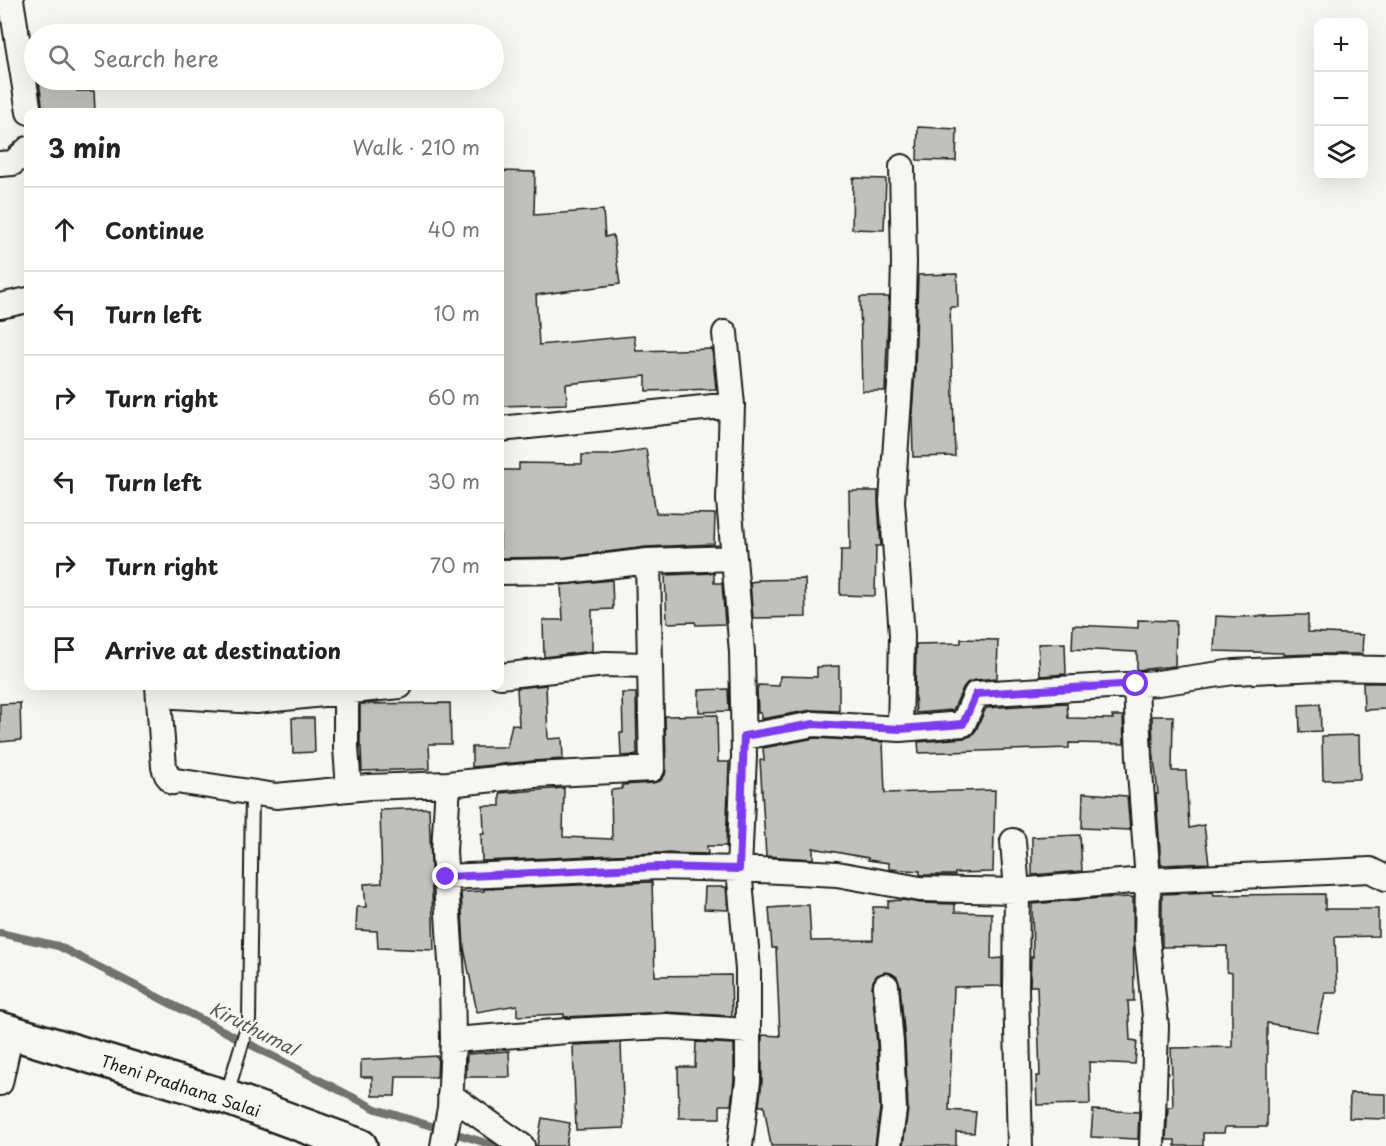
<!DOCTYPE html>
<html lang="en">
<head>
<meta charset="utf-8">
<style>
	:root { --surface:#fff; --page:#f6f6f6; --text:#222; --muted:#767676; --line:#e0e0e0 }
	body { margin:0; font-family:"Playpen Sans",sans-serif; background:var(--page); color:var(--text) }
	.controls { position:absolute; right:18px; top:18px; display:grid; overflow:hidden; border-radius:12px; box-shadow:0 6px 24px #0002 }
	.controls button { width:54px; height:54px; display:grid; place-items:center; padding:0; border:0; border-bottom:2px solid var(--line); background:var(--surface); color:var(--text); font:30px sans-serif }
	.stop { position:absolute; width:18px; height:18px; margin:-14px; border:4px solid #7c3aed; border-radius:50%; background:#fff }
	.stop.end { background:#7c3aed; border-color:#fff; box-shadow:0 2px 6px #0008 }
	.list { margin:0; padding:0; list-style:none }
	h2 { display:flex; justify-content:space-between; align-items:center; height:78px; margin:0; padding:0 24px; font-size:26px }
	h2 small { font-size:20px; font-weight:400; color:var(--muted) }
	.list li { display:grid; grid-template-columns:39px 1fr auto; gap:18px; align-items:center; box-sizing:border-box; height:84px; padding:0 24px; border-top:2px solid var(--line) }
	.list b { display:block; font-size:22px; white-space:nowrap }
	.list em { font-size:20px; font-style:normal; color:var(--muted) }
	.icon { flex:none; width:33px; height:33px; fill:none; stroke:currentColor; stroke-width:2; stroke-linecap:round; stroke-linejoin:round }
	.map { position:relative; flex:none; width:1386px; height:1146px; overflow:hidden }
	.search { position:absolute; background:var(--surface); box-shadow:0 6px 24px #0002; left:24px; top:24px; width:480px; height:66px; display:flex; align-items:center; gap:15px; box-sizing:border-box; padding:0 21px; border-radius:33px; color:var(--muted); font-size:22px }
	.panel { position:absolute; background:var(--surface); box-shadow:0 6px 24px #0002; left:24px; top:108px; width:480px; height:582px; border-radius:12px }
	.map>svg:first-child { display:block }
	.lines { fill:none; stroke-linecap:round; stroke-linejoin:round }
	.stream { stroke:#727271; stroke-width:8 }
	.building { fill:#c0c0bd; stroke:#1c1c1c; stroke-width:1.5 }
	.lane-casing { stroke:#1c1c1c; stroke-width:16 }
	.street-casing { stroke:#1c1c1c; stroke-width:28 }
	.primary-casing { stroke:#1c1c1c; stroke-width:38 }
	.lane { stroke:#f6f6f2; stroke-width:12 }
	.street { stroke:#f6f6f2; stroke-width:24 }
	.primary { stroke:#f6f6f2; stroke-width:33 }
	.route { stroke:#7c3aed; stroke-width:8 }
	.labels { text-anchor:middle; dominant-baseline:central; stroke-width:4.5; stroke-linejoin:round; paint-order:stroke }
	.street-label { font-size:16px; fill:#1c1c1c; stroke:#f6f6f2 }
	.water-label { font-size:18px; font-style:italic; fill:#565654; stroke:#f6f6f2 }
</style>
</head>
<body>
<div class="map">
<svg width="1386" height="1146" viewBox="0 0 1386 1146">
	<rect width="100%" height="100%" fill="#f6f6f2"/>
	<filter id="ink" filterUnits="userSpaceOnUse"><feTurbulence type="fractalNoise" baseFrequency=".0167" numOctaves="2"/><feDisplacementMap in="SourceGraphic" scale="12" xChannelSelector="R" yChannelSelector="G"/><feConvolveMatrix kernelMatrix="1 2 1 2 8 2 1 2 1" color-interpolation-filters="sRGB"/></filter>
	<g filter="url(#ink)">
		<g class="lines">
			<path class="stream" d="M0,933L58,946L376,1109L496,1146"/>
		</g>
		<path class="building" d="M39,80H76L77,91H94L95,112H43Z
			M918,127L957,129L956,161L917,160Z
			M500,171L535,172L534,215L603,210L605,237L613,235L620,284L536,295L539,345L634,336L636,351L712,349L716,389L646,391V376L566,384L567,404L500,406Z
			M853,178L886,179L884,230L852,229Z
			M957,274L958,307H950L955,456L913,457L912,414L915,371L918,275Z
			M860,297H889L885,391H862Z
			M646,449L656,513L715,514L714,544L646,547L566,557L500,558V470H519V463L582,464V455H609Z
			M849,491H878V502L881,546H876L875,596L840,595L841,550H850Z
			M714,573V583H722L725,624L696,625L695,622L667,623L665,575Z
			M805,579L806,617L753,618L750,582L758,581V580Z
			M612,580L613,609L592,610V651L544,657L543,620H563L561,585Z
			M1294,615H1308V632L1363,635L1362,654H1318L1284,655V653L1214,651L1216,616L1239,617Z
			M1138,620L1176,621L1175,666L1137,670V652L1072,649L1073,625L1138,628Z
			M961,639L998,640L997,678L975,680L967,683L963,688L953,710L916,713L915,694L916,644L961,643Z
			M1065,643L1066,674L1040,676L1038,644Z
			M839,666V711L812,710L761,719V713H758L757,688H758V685L779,686L780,676L817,677V667Z
			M1363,683H1386V709L1364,710Z
			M546,685L548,739L562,738L563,759L533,761L472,767V747H507L512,724L519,726L517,688Z
			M728,689L729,711L699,712V690Z
			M622,693H636L637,755L621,756L620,733H623Z
			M20,703L21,740L0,742V704Z
			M450,703L451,744H429L430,769L362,771L361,747H360V704Z
			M1067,703L1068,718L1113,719L1112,716H1123L1124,744L1069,743V748L919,753L918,742L964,738L971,736L976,730L986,708Z
			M1320,704L1321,731L1300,732L1299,705Z
			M717,715L718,762H729L726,846H707L708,854L657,853L482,861L481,834H484L483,806H500V793L564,788L563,837L612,839L611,790L622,789V785L653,783L660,781L665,775L666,769L665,716Z
			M1152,716H1173L1172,771H1186L1189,828L1204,825L1209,863L1161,865L1156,794H1158L1153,748Z
			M292,718H314L315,752L293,753Z
			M1359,735L1360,779L1323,780L1322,736Z
			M815,738L883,742L885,793L995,790L993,872L955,873V875H920V871L889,869V863L868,860V858L813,848V859L766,856L760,760H764L763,748Z
			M1083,793L1127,796L1130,830L1082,828Z
			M429,808L434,950L378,948L377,931L356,930L357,907H366L364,884L382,883L380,810Z
			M1080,835L1082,871L1032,875V837Z
			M652,882L655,976L731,975L732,1016L665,1012L564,1017V1014L517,1016V1005L477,1012L464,948L461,892L484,891V889Z
			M705,887H726L728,910L704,909Z
			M1213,892L1214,895L1325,894V909H1378V936L1335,937L1337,993H1325L1317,1032L1267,1023V1127H1225L1224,1133H1203V1146H1175V1140H1166L1168,1107H1173L1171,1048L1232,1047V973L1227,972V946L1162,947V894Z
			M1133,897L1134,1001H1128L1130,1040L1137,1041L1135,1064L1089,1062L1090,1104L1037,1105L1036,1076H1040L1037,986H1030L1031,957H1033L1032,904L1101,898Z
			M903,900L920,903L955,904V912L992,913L991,959L1002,958V986L954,987L949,1110L976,1112L974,1133L956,1132V1146H903L908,1109L905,1042L900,985L897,977L891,973L885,972L877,975L873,981L872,987L877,1044L880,1109L875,1146H771L764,1106H759L762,1081V1035L780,1036L776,948H772L769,908L809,905L811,941L873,940V907H888V901Z
			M696,1042L734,1044V1080L731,1105H720V1118H679L678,1067H695Z
			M621,1043L624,1128L576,1130L573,1045Z
			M509,1051L510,1077H466L467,1054Z
			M438,1056L437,1077H396L395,1096H372V1077H361V1060Z
			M1350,1093L1386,1094V1119L1349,1118Z
			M1093,1110L1139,1112L1138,1139L1091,1137Z
			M542,1118L570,1123L566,1146H537Z"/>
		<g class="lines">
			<g class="lane-casing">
				<path id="lane" d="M226,1097L249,1020L252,792"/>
			</g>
			<g class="street-casing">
				<path id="street" d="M11,0L29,112
					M0,164L13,163L28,149
					M0,306L28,300
					M725,333L732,405L729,500L742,652L744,756L739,869L748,970V1081L740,1146
					M500,429L732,405
					M648,561L733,558
					M500,676L605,664L650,665
					M1136,684L1139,758L1148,881L1147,939L1156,1026L1152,1146
					M158,686L164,767L167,775L173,782L176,781L276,796L369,787L448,784L534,775L652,769L648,561L567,571L500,572
					M346,686V748L349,789
					M159,695L256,701L400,686
					M900,729L902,635L892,501L901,370L904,263L902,167
					M744,737L814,724L900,729L963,724L976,694L1158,683L1234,672L1318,668L1386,669
					M1013,841L1017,891L1016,989L1020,1146
					M446,877L658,867L739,869L837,874L920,889L1017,891L1132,881L1370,870L1386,878
					M886,986L891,1043L894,1110L889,1146
					M453,1040L567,1031L666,1026L748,1031
					M0,1083L11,1032
					M450,1095L522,1146
					M443,1146L450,1108L453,1040L452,977L444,851L448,784"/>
			</g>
			<g class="primary-casing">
				<path id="primary" d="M0,1029L226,1097L360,1146"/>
			</g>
			<use href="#lane" class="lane"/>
			<use href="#street" class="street"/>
			<use href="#primary" class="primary"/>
		</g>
	</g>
	<g class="lines" filter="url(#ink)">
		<path class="route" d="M446,877L658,867L739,869L744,736L814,724L900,729L963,724L976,694L1136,684"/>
	</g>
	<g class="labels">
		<g class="street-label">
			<text transform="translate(181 1085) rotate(18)">Theni Pradhana Salai</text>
		</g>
		<g class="water-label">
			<text transform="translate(254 1028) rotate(27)">Kiruthumal</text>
		</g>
	</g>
</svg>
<div class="controls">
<button>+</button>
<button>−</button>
<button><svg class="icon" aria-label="layers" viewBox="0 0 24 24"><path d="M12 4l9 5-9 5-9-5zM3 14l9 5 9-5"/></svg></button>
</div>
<div class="stop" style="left:1136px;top:684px"></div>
<div class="stop end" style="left:446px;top:877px"></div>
<div class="search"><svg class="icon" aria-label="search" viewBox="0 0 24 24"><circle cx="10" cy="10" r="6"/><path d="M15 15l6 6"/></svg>Search here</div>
<section class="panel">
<h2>3 min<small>Walk · 210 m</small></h2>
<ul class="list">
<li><svg class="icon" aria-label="ahead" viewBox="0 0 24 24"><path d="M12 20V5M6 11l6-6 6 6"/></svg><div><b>Continue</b></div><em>40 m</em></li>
<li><svg class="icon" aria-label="left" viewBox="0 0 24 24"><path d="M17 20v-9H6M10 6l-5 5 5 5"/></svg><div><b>Turn left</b></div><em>10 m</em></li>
<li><svg class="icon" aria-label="right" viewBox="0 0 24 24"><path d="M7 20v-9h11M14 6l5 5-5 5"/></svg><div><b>Turn right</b></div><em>60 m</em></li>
<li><svg class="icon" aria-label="left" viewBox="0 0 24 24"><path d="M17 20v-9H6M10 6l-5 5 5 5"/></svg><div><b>Turn left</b></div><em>30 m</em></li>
<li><svg class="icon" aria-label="right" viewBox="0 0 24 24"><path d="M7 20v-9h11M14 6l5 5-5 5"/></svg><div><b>Turn right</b></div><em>70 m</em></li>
<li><svg class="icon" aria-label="arrive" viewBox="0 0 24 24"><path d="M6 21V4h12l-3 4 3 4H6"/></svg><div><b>Arrive at destination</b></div></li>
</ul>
</section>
</div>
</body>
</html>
